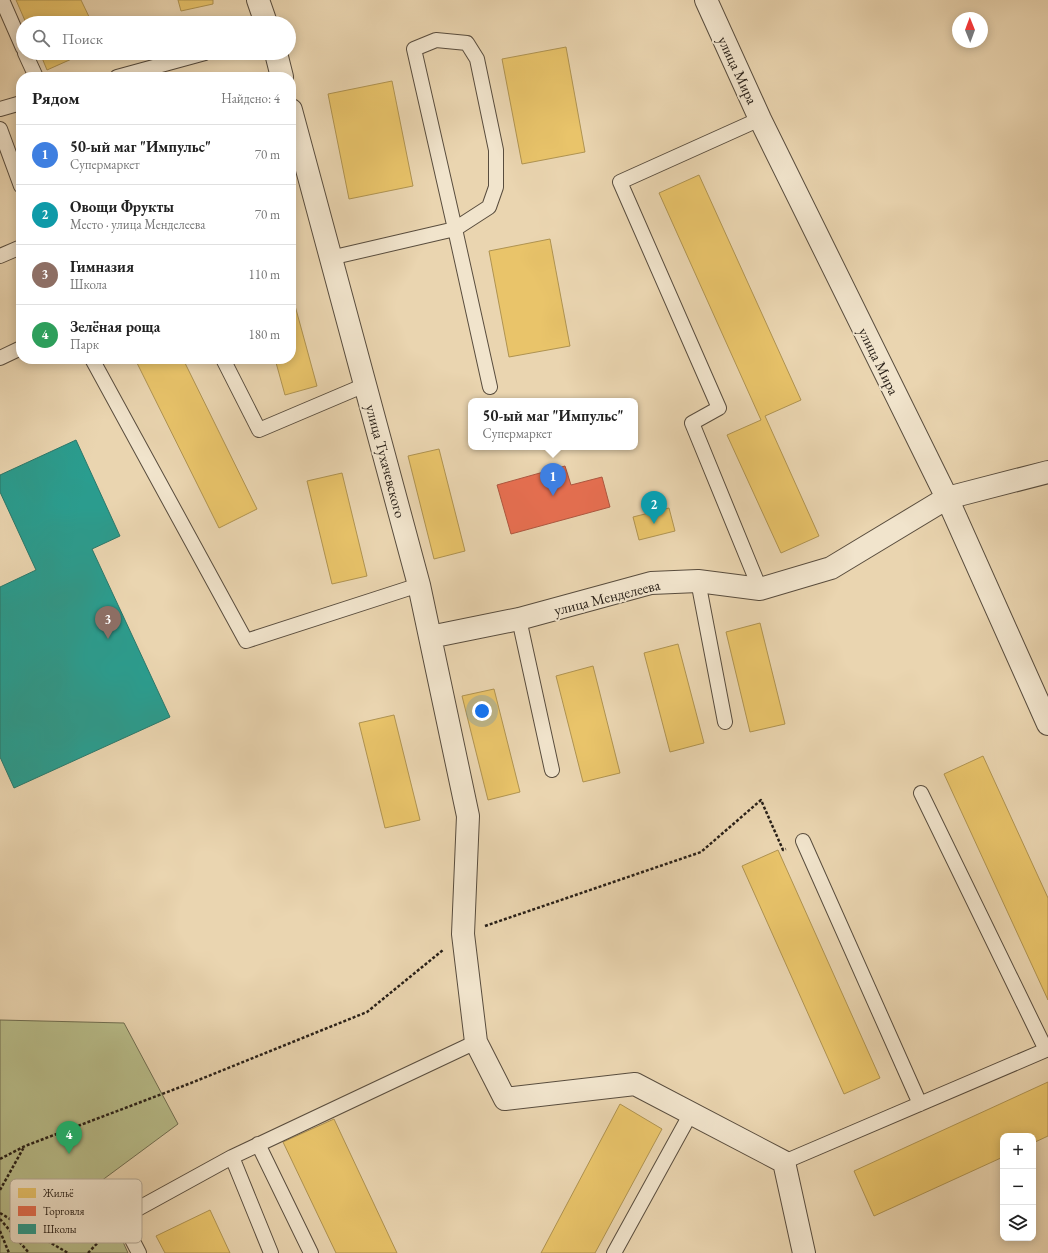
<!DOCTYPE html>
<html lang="ru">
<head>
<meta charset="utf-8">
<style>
	:root { --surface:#fff; --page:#f6f6f6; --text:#222; --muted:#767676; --line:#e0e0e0; --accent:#db2777 }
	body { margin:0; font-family:"EB Garamond",serif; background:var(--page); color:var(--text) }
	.controls { position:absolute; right:12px; bottom:12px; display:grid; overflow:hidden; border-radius:8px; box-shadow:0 2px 10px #0003 }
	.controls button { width:36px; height:36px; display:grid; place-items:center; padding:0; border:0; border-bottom:1px solid var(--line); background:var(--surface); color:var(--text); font:20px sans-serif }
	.compass { position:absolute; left:952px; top:12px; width:36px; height:36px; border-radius:50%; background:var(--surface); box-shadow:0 2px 10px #0003; rotate:359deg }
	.you { position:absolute; left:482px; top:711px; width:14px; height:14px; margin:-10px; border:3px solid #fff; border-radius:50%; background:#1a73e8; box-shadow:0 0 0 6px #1a73e833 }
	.badge { display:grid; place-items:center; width:26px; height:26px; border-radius:50%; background:var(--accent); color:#fff; font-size:13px; font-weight:700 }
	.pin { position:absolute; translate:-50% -33px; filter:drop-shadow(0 1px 2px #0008) }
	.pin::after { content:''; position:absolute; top:21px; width:14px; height:12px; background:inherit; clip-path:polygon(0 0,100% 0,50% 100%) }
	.popup { position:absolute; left:468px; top:398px; width:170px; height:52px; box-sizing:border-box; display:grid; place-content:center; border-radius:8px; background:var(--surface); filter:drop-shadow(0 1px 3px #0005); font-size:13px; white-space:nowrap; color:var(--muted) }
	.popup b { font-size:15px; color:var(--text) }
	.popup::after { content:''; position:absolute; left:50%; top:100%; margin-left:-8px; border:8px solid transparent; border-top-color:var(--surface) }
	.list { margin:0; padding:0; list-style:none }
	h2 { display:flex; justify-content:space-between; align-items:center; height:52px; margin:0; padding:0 16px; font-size:17px }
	h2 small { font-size:13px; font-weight:400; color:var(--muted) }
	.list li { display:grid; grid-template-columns:26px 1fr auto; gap:12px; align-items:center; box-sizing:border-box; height:60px; padding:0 16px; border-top:1px solid var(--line) }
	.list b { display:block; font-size:15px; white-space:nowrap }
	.list p { margin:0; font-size:13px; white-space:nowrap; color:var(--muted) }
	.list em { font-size:13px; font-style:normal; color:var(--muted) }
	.icon { flex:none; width:22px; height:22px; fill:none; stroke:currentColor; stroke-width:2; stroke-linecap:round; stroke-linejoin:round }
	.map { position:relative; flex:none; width:1048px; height:1253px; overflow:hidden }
	.search { position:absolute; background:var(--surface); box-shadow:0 2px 10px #0003; left:16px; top:16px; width:280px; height:44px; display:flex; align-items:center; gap:10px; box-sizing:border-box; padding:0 14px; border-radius:22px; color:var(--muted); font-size:15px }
	.panel { position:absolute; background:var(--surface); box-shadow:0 2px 10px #0003; left:16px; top:72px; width:280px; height:292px; border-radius:16px }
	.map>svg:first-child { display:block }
	.green { fill:#b8bd8a; stroke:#706e51 }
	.homes { fill:#e9c46a; stroke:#af9351 }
	.shops { fill:#e76f51; stroke:#ae5740 }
	.schools { fill:#2a9d8f; stroke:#2a786b }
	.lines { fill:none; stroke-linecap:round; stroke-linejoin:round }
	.service-casing { stroke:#594d3e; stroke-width:16 }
	.minor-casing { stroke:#594d3e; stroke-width:24 }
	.path { stroke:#292018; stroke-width:2.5; stroke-dasharray:3 2; stroke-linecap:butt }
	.service { stroke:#f1e4cc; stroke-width:14 }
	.minor { stroke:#f1e4cc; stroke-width:22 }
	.labels { text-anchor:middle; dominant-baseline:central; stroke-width:4; stroke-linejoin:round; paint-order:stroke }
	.street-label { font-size:15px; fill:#292018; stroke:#f1e4cc }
	.key { fill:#f1e4cc; stroke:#b5a996; stroke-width:1 }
	.key-label { font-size:11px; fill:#292018 }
</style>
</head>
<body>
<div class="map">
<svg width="1048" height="1253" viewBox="0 0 1048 1253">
	<rect width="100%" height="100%" fill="#ead5b0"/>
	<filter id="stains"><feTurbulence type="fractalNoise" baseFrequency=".005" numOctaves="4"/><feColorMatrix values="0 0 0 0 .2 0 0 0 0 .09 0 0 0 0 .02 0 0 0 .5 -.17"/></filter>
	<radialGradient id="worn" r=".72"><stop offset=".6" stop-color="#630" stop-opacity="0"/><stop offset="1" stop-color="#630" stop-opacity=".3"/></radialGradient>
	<path class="green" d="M0,1020L124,1023L178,1124L97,1184L128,1253H0Z"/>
	<path class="homes" d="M16,0H81L92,23H26Z
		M178,0H213V4L181,11Z
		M566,47L585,152L522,164L502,59Z
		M40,53H85L47,70Z
		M392,81L413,186L349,199L328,94Z
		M699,175L801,400L765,416L819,536L781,553L727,435L761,420L659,193Z
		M550,239L570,346L509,357L489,251Z
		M291,291L317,386L285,395L275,359H291Z
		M135,359H183L257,509L219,528Z
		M439,449L465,551L434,559L408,456Z
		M342,473L367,576L332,584L307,481Z
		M669,508L675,531L639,540L633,517Z
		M760,623L785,724L750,732L726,632Z
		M678,644L704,743L670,752L644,653Z
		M593,666L620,773L583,782L556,676Z
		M494,689L520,792L488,800L462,696Z
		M394,715L420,820L385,828L359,723Z
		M983,756L1048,898V1000L944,774Z
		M778,850L880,1078L844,1094L742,866Z
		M1048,1082V1136L1033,1143V1136H1003V1157L874,1216L854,1171Z
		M620,1104L662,1129L595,1253H541Z
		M334,1119L397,1253H336L283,1142Z
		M210,1210L230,1253H165L156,1236Z"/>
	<path class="shops" d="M565,466L571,485L602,477L610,507L511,534L497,485Z"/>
	<path class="schools" d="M76,440L120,536L92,549L170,717L14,788L0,757V587L36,570L0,492V475Z"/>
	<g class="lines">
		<g class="service-casing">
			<path id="service" d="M2,0L23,48
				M436,40L467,43L477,59L496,150V187L489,207L455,229L414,49Z
				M25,53L36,77
				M117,77L205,53
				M0,109L21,103
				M0,129L21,186
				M0,256L21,247
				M330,258L455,229L490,387
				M0,358L21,348
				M92,359L246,641L419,585
				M223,359L259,430L365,385
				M698,581L725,722
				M760,589L692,423L719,408L620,182L760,119
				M519,619L552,770
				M803,841L920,1104
				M258,1144L311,1253
				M784,1162L1046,1050L921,793
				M139,1253L121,1218L232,1157
				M271,1253L232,1157L476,1042
				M614,1253L691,1113"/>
		</g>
		<g class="minor-casing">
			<path id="minor" d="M258,0L266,23
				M706,0L760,119L947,498L1048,724
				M276,53L282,77
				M291,110L419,585L468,816L463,934L476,1042L505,1099L635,1084L784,1162L804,1253
				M430,637L519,619L651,583L698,581L760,589L831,568L947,498L1048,472"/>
		</g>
		<path class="path" d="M485,926L701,852L761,800L783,850L786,849
			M0,1159L25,1146L191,1083L367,1012L443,950
			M0,1190L24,1147
			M0,1213L68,1253
			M0,1219L29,1253
			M0,1231L9,1253
			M88,1253L108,1232"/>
		<use href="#service" class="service"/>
		<use href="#minor" class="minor"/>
	</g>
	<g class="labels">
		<g class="street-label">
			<text transform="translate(738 70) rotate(65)">улица Мира</text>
			<text transform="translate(879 361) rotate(64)">улица Мира</text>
			<text transform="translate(386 461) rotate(75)">улица Тухачевского</text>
			<text transform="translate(607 597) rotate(-14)">улица Менделеева</text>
		</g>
	</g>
	<rect x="10" y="1179" width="132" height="64" rx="6" class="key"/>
	<rect x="18" y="1188" width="18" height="10" fill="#e9c46a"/>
	<rect x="18" y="1206" width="18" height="10" fill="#e76f51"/>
	<rect x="18" y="1224" width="18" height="10" fill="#2a9d8f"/>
	<g class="key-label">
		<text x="43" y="1197">Жильё</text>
		<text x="43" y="1215">Торговля</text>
		<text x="43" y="1233">Школы</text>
	</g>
	<rect width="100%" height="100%" filter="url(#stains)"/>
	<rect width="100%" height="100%" fill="url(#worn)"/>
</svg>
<div class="controls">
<button>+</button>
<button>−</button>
<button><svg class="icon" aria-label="layers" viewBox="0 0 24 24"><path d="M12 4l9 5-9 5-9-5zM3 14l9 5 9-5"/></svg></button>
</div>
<svg class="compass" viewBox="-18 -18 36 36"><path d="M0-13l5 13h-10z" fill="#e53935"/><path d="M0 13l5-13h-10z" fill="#767676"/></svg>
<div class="you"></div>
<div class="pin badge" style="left:553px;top:496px;background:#3f7fe0">1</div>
<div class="popup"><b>50-ый маг &quot;Импульс&quot;</b>Супермаркет</div>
<div class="pin badge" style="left:654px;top:524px;background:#0f9aa8">2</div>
<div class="pin badge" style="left:108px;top:639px;background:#8d6e63">3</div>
<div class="pin badge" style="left:69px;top:1154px;background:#2e9e5b">4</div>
<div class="search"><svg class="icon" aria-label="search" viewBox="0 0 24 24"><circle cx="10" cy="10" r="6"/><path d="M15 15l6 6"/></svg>Поиск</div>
<section class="panel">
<h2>Рядом<small>Найдено: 4</small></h2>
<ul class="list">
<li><span class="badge" style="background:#3f7fe0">1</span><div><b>50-ый маг &quot;Импульс&quot;</b><p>Супермаркет</p></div><em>70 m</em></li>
<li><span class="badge" style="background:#0f9aa8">2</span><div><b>Овощи Фрукты</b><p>Место · улица Менделеева</p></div><em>70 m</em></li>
<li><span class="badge" style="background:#8d6e63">3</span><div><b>Гимназия</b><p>Школа</p></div><em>110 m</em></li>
<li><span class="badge" style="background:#2e9e5b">4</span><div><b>Зелёная роща</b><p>Парк</p></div><em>180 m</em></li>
</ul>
</section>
</div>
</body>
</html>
